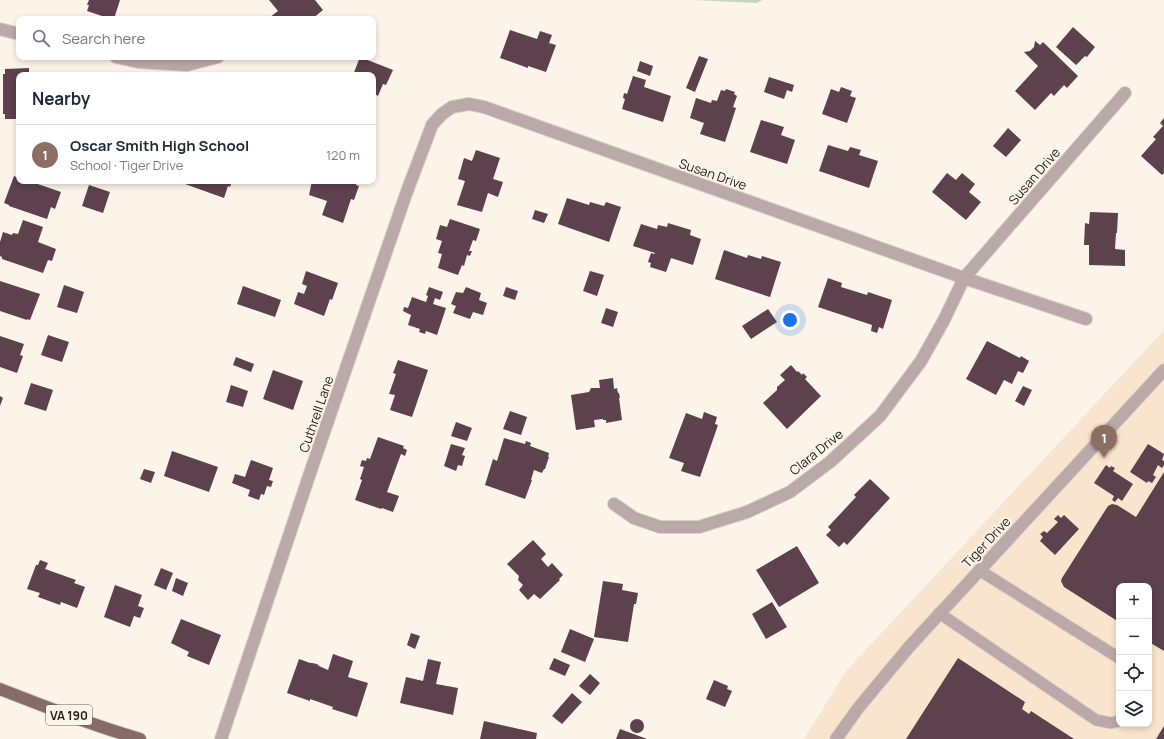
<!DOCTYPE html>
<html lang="en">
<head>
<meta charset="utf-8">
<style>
	:root { --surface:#fff; --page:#f2f2f3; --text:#1f2937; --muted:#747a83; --line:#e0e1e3; --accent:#ea580c }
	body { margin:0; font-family:Manrope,sans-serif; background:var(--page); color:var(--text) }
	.controls { position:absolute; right:12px; bottom:12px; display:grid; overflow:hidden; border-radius:8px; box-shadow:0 2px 6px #0003 }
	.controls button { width:36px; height:36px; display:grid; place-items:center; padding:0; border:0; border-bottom:1px solid var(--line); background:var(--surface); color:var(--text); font:20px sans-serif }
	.you { position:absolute; left:790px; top:320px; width:14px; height:14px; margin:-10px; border:3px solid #fff; border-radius:50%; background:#1a73e8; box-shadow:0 0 0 6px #1a73e833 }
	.badge { display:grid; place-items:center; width:26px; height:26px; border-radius:50%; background:var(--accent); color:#fff; font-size:13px; font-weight:700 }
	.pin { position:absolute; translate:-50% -33px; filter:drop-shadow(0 1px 2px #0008) }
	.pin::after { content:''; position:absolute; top:21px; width:14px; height:12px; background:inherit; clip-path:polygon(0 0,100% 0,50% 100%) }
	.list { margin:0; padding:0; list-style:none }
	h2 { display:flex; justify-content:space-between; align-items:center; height:52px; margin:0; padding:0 16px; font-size:17px }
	h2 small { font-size:13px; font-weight:400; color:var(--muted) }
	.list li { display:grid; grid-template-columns:26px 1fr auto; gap:12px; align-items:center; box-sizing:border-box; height:60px; padding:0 16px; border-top:1px solid var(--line) }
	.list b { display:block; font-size:15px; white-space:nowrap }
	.list p { margin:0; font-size:13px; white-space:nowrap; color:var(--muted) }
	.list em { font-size:13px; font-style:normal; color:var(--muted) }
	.icon { flex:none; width:22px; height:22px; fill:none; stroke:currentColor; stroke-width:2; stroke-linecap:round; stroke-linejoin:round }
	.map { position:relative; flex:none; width:1164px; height:739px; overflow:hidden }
	.search { position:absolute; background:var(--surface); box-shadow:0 2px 6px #0003; left:16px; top:16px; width:360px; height:44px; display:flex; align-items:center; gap:10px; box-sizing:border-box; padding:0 14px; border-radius:8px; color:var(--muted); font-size:15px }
	.panel { position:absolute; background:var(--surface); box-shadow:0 2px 6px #0003; left:16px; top:72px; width:360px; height:112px; border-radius:8px }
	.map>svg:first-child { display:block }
	.built { fill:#f9e5cd; fill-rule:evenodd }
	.green { fill:#c2d4c4 }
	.building { fill:#5d414d }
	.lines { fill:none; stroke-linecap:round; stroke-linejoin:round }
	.service-casing { stroke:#dad2c7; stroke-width:13 }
	.minor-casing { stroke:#dad2c7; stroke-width:14 }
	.primary-casing { stroke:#dad2c7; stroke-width:14 }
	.service { stroke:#baa9a8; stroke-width:11 }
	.minor { stroke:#baa9a8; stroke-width:12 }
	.primary { stroke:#876b68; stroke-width:12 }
	.labels { text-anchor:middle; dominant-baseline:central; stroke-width:4; stroke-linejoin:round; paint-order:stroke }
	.shield { fill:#fdf4e9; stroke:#645e56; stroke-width:1 }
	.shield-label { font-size:12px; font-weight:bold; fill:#221d17 }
	.street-label { font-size:13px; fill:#221d17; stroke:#fdf4e9 }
</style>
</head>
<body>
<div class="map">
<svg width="1164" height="739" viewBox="0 0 1164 739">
	<rect width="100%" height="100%" fill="#fdf4e9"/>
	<path class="built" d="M1164,330V739H804L846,671ZM1119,586H1149V724H1119Z"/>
	<path class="green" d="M694,0H762L757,3Z"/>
	<path class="building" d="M89,0H120L114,19H111L87,11L89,5H87Z
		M269,0H315L323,10L312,19H272L270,17L278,11Z
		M1073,27L1095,47L1087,57L1085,56L1076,65L1056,47Z
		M510,30L537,39L540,31L552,35L549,43L556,45L546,72L528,66V68L500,58Z
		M1035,41L1040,45L1043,42L1078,76L1067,88L1064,85L1054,96L1051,93L1035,110L1015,91L1038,66L1024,52L1030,51L1034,47Z
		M699,56L708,59L695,92L686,88Z
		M360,57L393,70L386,85L383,84L378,96L375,94L373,99V75H353Z
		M640,61L653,66L650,76L637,71Z
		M29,68V75H19V126H18L17,119H5V114H3V74H5V69Z
		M633,76L646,80L644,87L671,96L663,122L622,109L625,99L623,98L624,93L627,94Z
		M769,77L794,85L792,92L787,90L784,99L764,92Z
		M841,87L852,91L850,96L856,98L847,123L822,114L831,89L839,92Z
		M726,89L735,92L734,94L737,96L733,107L736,108L725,142L700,134L704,123L690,118L696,98L711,103L712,100L717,101L721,90L725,91Z
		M1164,118V173L1162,175L1141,156L1156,139L1153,137L1163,126L1160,123Z
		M761,120L784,127L781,135L795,140L787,164L750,152Z
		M1008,128L1021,140L1006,157L993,146Z
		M828,145L848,151L850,147L861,150L859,155L878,161L869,188L819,171Z
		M476,150L500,158L493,179L503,182L498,197L488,193L482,212L457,205L465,181L458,179L464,158L472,161Z
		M947,173L956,180L962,173L975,184L969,192L981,202L966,220L932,192Z
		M14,176L19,178V181H29L61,192L55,209L51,207L47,219L9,206V205L4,203Z
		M186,181H232L230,187L228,186L224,198L185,184Z
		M312,181H357L356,185L359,186L354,200L351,199L343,223L322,215L327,201L309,195Z
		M89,185L110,192L103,213L82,206Z
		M567,198L589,205L590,202L604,206L606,202L621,207L609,242L558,224Z
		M535,210L548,214L544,223L532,219Z
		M1090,212L1118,213L1117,233H1116L1115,249L1125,250V266L1089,265V245H1084L1085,223L1089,224Z
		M450,219L480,229L476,241L473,240L469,251H472L470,256L467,255L464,266L462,265L458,275L438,268L442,254L438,253L442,241L436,239L440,225L447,227Z
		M23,220L43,227L38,242L56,249L52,261L48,260L43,273L2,259V257L0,256V242L3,232L12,235L13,233L18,234Z
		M668,223L691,230L690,235L701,239L693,265L671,258L666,272L650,267L651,263L648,262L651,253L654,254L655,253L633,246L641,224L657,229L658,225L667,227Z
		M724,250L747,258L748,255L761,259L762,256L781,262L770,297L715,279Z
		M306,271L338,283L332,300L330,299L324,316L294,304L298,292L304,294L307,286L302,284Z
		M590,271L604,275L597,296L583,291Z
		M828,278L842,283L841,287L867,295L868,292L892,300L883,329L879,327L877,333L871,331L872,325L818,307Z
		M0,281L40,294L30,320L27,319V320L0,311Z
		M64,285L84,292L77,313L57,307Z
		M243,286L281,300L275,317L237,304Z
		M429,287L443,292L440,300L435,298L433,304L446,308L437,335L426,331L425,334L419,332L420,329L408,325L411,315L403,311L404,307L408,308L412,297L426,302L428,296L426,295Z
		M466,287L481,293L479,300L487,303L483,315L473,312L470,319L453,313L456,306L451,304L456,292L463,293Z
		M506,287L518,291L515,300L503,296Z
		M606,308L618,312L613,327L601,323Z
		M768,309L777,322L751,339L742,326Z
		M48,335L69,342L62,362L41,355Z
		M0,336L24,344L20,355L23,356L17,373L0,367Z
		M987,341L1020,358L1021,356L1029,361L1023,373L1018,371L1012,384L1004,380L996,395L966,379Z
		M236,357L254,364L251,372L233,365Z
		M398,360L428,370L412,417L390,410L395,395L389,394L396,374L393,373Z
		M791,365L797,372L798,371L802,375L803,373L807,377L805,379L821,396L787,429L763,403L777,390V387L785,380L780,375Z
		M273,370L303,381L293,410L263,399Z
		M613,378L614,389L617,388L618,393H619L620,398H619L622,420L606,423V420H603V419L594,420L595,427L576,430L571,395L589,392L591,388H600L599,380Z
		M31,383L53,390L46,411L24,404Z
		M231,385L248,391L243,407L226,402Z
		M1023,386L1032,390L1024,406L1015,401Z
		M0,396L3,398L0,406Z
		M510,411L527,417L521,435L503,429Z
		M704,412L717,417L715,424L718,425L700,477L681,471L684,463L669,458L686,413L702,419Z
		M456,422L472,428L467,441L451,436Z
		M378,437L404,446L403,448L407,450L405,456L401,454L387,492L399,496L393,512L382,508L381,509L355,500L362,480L360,479L364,467L360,466L362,460L366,461L367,458L370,459Z
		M504,438L525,444L526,441L531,443L530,446L549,453L548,457H549L545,469H544L542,473L534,470L531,480H532L525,499L485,485L493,459L497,461Z
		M451,444L465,448L462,455L465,456L462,466L458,465L456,471L444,466Z
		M1148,444L1164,454L1162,460L1164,461V465L1162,468L1158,465L1153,475L1156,477L1152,483L1148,481L1147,483L1130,472Z
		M172,451L218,467L209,492L164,476Z
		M251,460L273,468L269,480L273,481L271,487L267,486L264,495L261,494L259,500L248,496L250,490L232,483L235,474L245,477Z
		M1106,465L1110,468L1111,466L1115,468L1113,471L1133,484L1122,501L1118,498L1115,502L1112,500L1114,496L1094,483Z
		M144,469L155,472L151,483L140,479Z
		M1164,472V651L1149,642V586H1119V622L1064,587L1061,581L1062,578L1108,506L1112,504L1117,505L1136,517Z
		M870,479L890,498L847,545L844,542L839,547L826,535L831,530L828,527L856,497L854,495Z
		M1058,515L1061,518L1064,515L1079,529L1055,555L1040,541L1043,537L1040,534L1044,531L1047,533L1058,522L1054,519Z
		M533,540L546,554L541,559L548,567L552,563L563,575L559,579L560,580L540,599L534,594L528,600L519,590L523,585L518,580L519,576L507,564Z
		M797,546L819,583L779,607L756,570Z
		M40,560L48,563L45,569L76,580L74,583L85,587L77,608L61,602L60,605L38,597L40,593L27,589L36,565H38Z
		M161,568L173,573L166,590L154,585Z
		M176,578L188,583L183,596L172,591Z
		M603,581L623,584L622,590L638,593L636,604H634L628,642L594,637Z
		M115,585L142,595L138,606L144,608L140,618L134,616L130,627L104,617Z
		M772,602L787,627L766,639L752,614Z
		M181,619L221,635L209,665L187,656L189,652L171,643Z
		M570,629L594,639L585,662L561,652Z
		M411,633L420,636L415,649L407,645Z
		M333,654L353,661L348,677L368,683L357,717L332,709L333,707L310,699V701L287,693L299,659L310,663H312L317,664L319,666L328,670Z
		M554,658L570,665L565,676L549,669Z
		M958,658L1025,702L1022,709L1029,714L1031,711L1074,739H906Z
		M428,659L441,662L436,684L458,688L453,715L400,703L406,677L423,681Z
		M590,674L600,683L590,695L579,686Z
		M714,680L728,686L727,689L732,691L725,707L706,699Z
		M572,693L582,702L562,724L552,716Z
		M630 726a7 7 0 1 1 14 0a7 7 0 1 1-14 0Z
		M484,721L537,733L536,739H480Z
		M1164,726V739H1156Z
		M620,729L647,739H616Z"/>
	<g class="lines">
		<g class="service-casing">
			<path id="service" d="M979,570L1119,658
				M939,613L1096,720L1111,723L1119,721"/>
		</g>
		<g class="minor-casing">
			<path id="minor" d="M0,29L19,34
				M116,57L138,62L187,65L218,57
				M614,504L634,518L660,527H699L747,512L790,492L830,462L880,416L921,361L944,320L964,278L1086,319
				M221,739L310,473L406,194L432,125L442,114L452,107L469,104L484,107L964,278L1125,93
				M836,739L859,707L909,647L1164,370"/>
		</g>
		<g class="primary-casing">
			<path id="primary" d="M0,689C46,707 92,725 140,739"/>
		</g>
		<use href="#service" class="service"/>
		<use href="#minor" class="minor"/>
		<use href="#primary" class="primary"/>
	</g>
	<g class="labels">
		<rect class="shield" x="46" y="705" width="46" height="20" rx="3"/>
		<g class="shield-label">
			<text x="69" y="715">VA 190</text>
		</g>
		<g class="street-label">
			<text transform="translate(713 174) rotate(19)">Susan Drive</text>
			<text transform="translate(1034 176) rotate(-49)">Susan Drive</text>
			<text transform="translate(316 414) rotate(-71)">Cuthrell Lane</text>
			<text transform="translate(816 452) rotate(-39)">Clara Drive</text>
			<text transform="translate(986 542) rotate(-47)">Tiger Drive</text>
		</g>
	</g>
</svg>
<div class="controls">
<button>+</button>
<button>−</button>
<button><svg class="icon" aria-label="locate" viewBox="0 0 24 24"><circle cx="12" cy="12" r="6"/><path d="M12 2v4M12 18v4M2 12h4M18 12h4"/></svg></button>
<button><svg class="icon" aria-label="layers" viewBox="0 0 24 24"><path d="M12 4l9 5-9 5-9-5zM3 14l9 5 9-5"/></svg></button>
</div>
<div class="you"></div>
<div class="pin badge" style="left:1104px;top:458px;background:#8d6e63">1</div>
<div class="search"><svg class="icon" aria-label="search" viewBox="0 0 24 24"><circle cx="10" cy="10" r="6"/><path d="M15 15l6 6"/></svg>Search here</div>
<section class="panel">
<h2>Nearby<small></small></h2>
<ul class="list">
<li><span class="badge" style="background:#8d6e63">1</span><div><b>Oscar Smith High School</b><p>School · Tiger Drive</p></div><em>120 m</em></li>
</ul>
</section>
</div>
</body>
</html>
